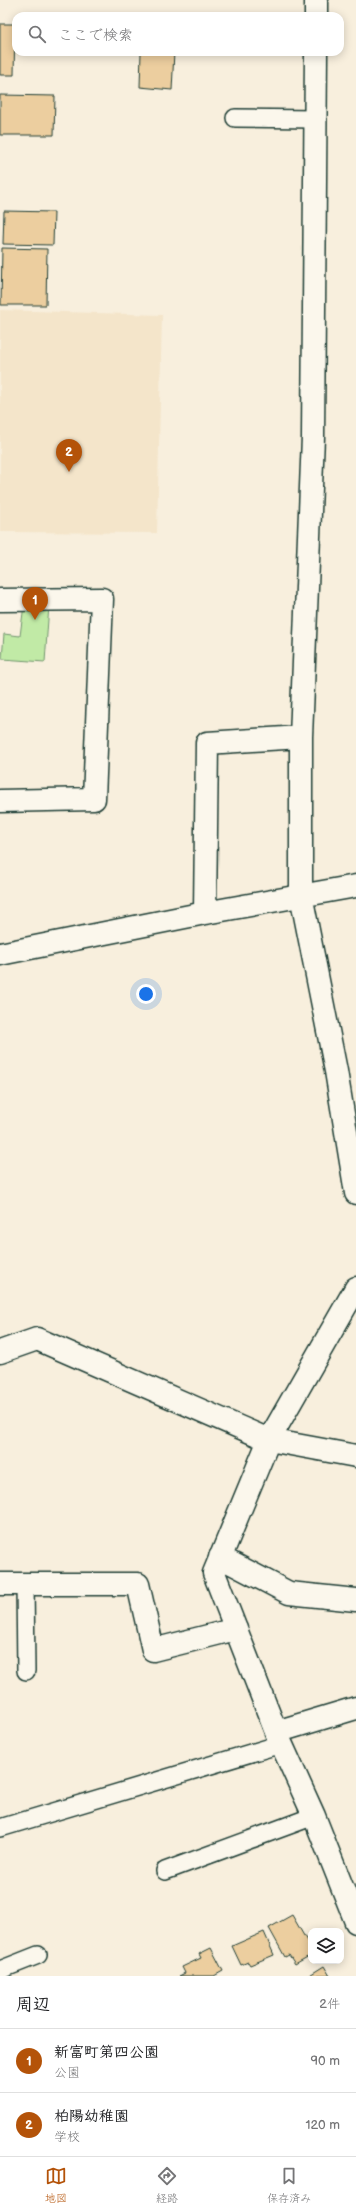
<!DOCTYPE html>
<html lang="ja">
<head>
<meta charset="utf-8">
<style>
	:root { --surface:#fff; --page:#f6f6f6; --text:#202124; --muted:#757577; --line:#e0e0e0; --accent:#b45309 }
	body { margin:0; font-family:"Balsamiq Sans","Klee One",sans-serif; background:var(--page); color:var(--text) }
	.controls { position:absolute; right:12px; bottom:12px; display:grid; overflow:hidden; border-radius:8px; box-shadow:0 2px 10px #0003 }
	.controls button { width:36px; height:36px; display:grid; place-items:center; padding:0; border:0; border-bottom:1px solid var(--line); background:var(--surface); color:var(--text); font:20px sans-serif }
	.you { position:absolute; left:146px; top:994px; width:14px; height:14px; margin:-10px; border:3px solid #fff; border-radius:50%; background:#1a73e8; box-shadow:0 0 0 6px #1a73e833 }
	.badge { display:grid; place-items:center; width:26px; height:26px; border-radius:50%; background:var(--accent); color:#fff; font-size:13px; font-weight:700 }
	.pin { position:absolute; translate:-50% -33px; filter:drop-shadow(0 1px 2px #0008) }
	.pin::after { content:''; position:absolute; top:21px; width:14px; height:12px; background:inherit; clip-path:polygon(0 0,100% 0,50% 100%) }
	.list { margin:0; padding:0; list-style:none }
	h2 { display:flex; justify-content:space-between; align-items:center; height:52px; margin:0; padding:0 16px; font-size:17px }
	h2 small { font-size:13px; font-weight:400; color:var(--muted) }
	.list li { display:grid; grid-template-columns:26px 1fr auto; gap:12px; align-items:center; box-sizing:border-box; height:64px; padding:0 16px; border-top:1px solid var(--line) }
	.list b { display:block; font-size:15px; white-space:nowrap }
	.list p { margin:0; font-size:13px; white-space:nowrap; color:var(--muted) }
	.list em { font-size:13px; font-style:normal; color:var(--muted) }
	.icon { flex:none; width:22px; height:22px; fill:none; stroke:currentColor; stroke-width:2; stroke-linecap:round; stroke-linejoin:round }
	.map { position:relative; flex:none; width:356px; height:1976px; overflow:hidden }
	.search { position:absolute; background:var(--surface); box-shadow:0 2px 10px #0003; left:12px; right:12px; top:12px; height:44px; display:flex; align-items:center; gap:10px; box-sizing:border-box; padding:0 14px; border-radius:12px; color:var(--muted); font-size:15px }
	.sheet { height:180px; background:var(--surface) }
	nav { display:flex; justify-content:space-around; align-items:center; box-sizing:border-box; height:56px; border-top:1px solid var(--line); background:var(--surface); font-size:11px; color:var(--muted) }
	nav a { display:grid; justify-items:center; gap:2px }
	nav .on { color:var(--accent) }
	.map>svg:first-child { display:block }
	.built { fill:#f4e5ca }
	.green { fill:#c1eaa6; stroke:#70946d }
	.building { fill:#ecce9f; stroke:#1f3d34 }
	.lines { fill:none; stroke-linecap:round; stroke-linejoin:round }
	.lane-casing { stroke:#1f3d34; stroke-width:20 }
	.street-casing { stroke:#1f3d34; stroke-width:25 }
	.lane { stroke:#fbf7ec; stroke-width:17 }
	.street { stroke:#fbf7ec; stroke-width:22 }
</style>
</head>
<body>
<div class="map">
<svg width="356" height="1976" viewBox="0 0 356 1976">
	<rect width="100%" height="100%" fill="#f8efdd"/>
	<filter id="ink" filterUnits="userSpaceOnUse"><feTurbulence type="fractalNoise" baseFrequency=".025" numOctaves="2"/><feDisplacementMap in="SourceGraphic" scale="8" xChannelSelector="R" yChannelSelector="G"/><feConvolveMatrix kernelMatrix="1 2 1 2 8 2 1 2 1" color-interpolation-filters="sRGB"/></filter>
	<g filter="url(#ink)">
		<path class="built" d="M0,310L162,315L157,533L0,532Z"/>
		<path class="green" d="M24,605H49L45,662L2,659L4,634L20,636Z"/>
		<path class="building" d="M0,24H15L14,75H0Z
			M141,52H174L172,90L140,87Z
			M0,95L55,96L54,135H0Z
			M4,211L54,212L53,245L3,244Z
			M2,248L47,249L46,305H1Z
			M292,1915L311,1948V1955L295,1964L289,1955L285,1957L269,1928Z
			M264,1932L274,1955L250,1965L248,1962L241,1965L232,1946Z
			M211,1948L223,1971L214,1976H179L185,1973L182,1967L201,1958L199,1954Z
			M324,1966L330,1976H308Z"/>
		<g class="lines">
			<g class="lane-casing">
				<path id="lane" d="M235,118L315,119
					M25,1584L26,1671
					M0,1828L281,1744
					M165,1871L314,1816
					M0,1970L38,1955"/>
			</g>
			<g class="street-casing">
				<path id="street" d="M316,16V0
					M316,52L313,437L301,737V895L336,1071L356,1193
					M0,600L102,599L94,799L0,801
					M205,913L207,743L301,737
					M0,954L205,913L356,886
					M356,1288L269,1440L214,1573L276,1732L314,1816L356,1922
					M0,1352L37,1339L269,1440L356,1456
					M220,1557L289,1593L356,1600
					M0,1584H138L153,1650L236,1629
					M276,1732L356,1708"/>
			</g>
			<use href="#lane" class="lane"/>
			<use href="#street" class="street"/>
		</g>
	</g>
</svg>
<div class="controls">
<button><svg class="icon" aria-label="layers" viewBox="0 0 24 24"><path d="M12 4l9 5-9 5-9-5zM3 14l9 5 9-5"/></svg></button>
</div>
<div class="you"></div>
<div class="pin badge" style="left:35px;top:620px">1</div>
<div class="pin badge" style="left:69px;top:472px">2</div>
<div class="search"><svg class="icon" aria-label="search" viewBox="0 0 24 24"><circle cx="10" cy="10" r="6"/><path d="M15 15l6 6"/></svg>ここで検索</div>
</div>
<section class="sheet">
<h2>周辺<small>2件</small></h2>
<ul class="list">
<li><span class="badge">1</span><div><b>新富町第四公園</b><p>公園</p></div><em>90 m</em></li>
<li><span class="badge">2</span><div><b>柏陽幼稚園</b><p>学校</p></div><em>120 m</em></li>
</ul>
</section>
<nav>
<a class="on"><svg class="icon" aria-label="map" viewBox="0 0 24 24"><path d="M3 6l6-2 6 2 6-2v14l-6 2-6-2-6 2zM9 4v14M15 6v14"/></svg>地図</a>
<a><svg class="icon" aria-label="directions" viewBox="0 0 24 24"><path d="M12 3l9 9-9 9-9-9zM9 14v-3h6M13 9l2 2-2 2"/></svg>経路</a>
<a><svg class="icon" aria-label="saved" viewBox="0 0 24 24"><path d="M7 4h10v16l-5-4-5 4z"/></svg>保存済み</a>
</nav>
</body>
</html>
